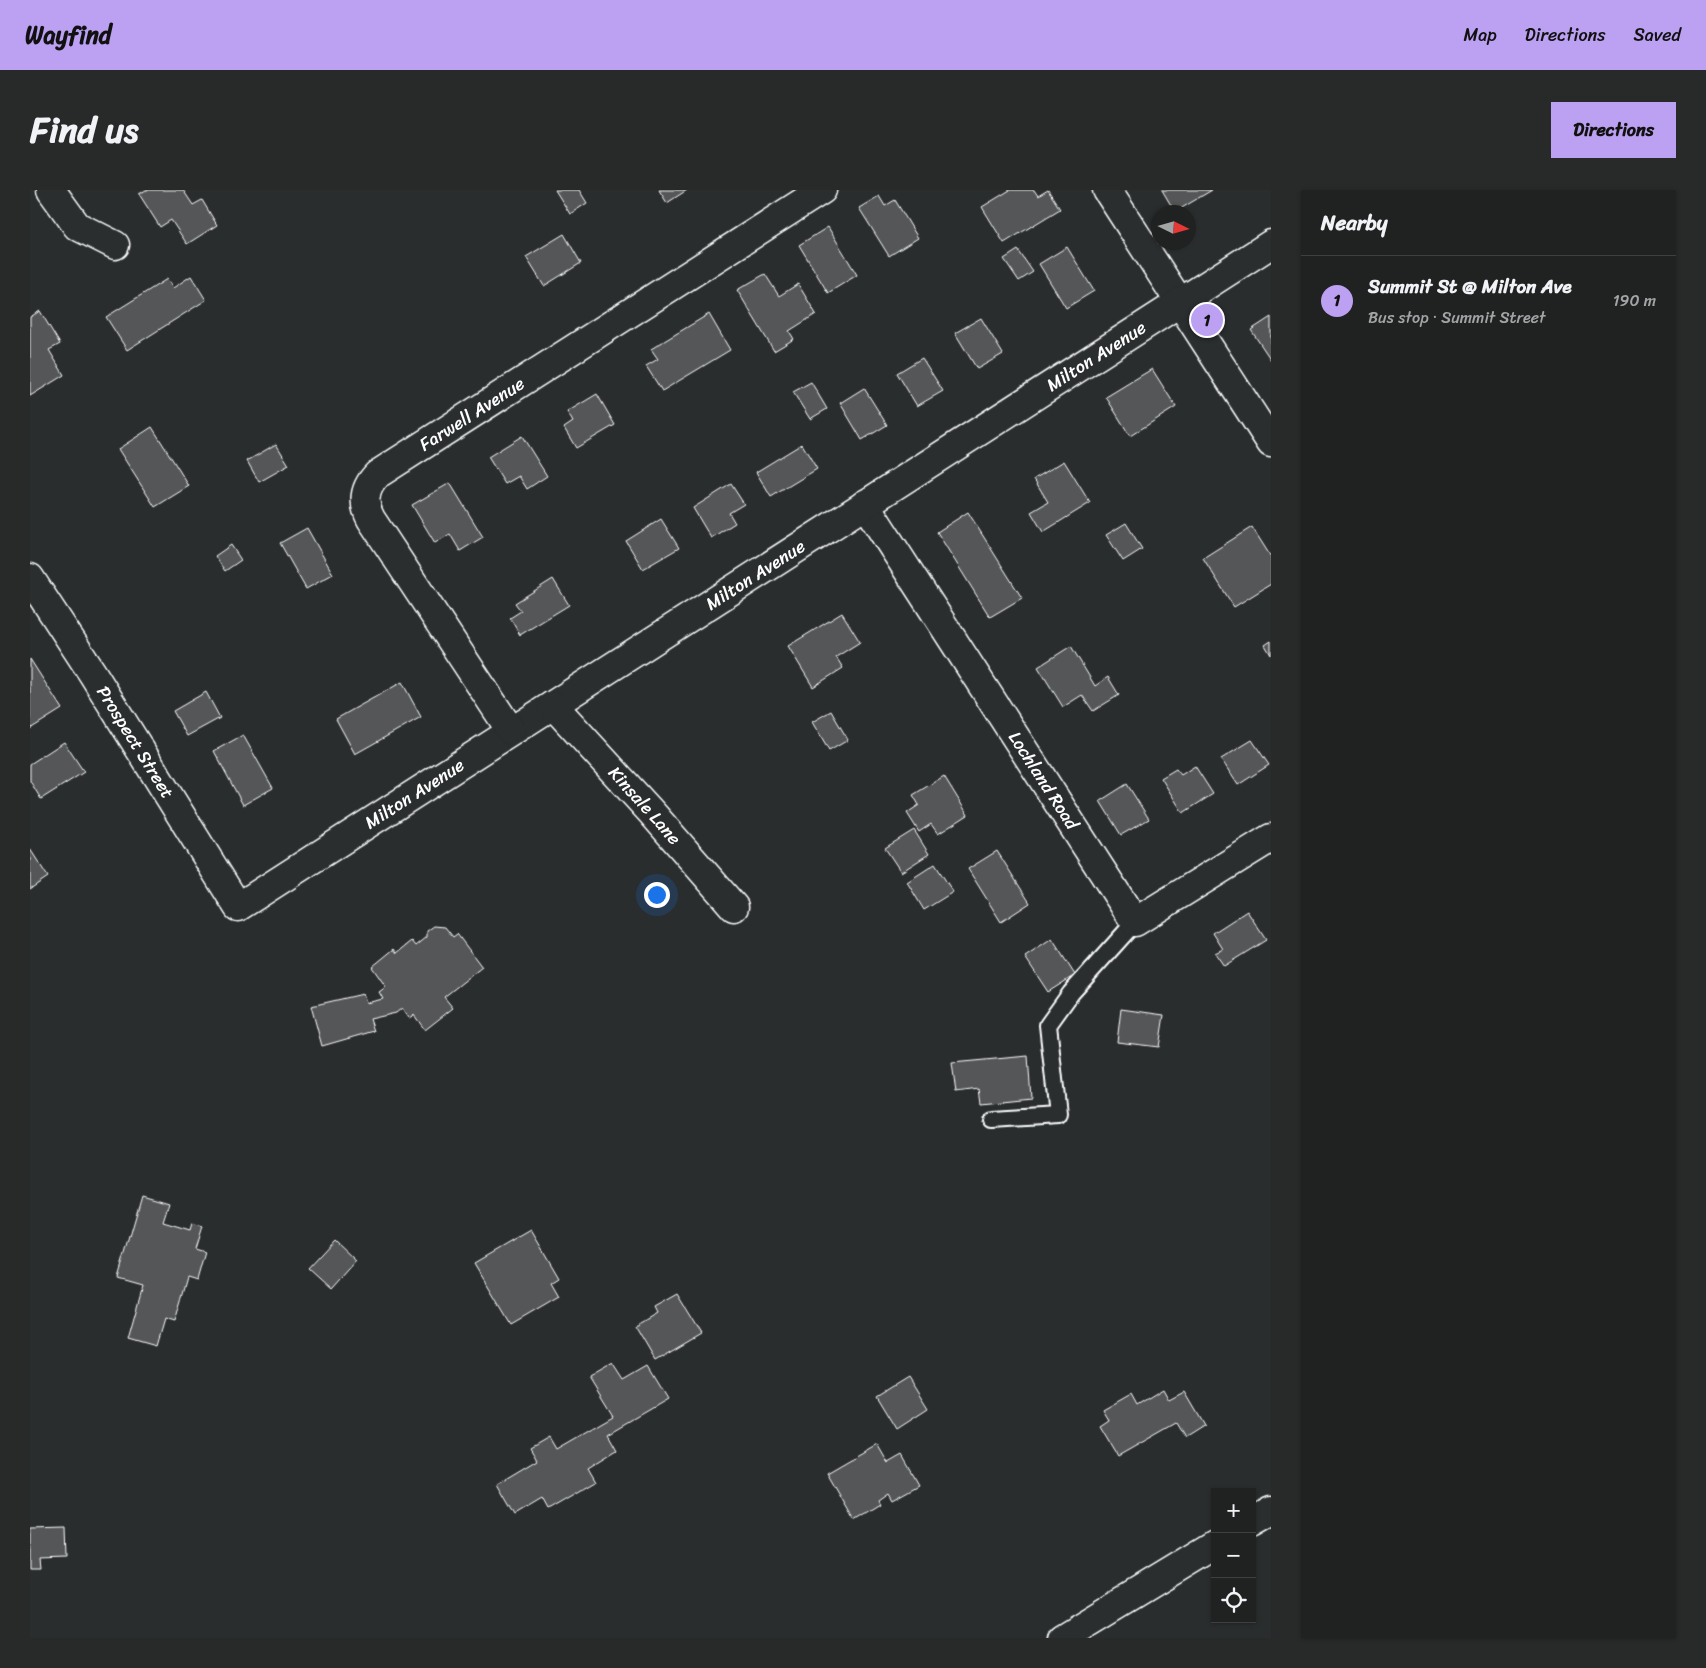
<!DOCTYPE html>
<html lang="en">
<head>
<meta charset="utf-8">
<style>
	:root { --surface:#202222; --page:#282a2a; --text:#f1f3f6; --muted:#a2a4a5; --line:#3d3f40; --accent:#bca0f2 }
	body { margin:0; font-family:Sriracha,sans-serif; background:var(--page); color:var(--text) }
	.controls { position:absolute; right:15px; bottom:15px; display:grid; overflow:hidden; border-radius:0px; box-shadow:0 1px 4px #0004 }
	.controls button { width:45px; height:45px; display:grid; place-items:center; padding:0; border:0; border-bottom:1px solid var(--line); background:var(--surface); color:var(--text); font:25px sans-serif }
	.compass { position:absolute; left:1121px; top:15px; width:45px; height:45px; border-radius:50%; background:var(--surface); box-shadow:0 1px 4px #0004; rotate:95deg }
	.you { position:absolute; left:626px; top:704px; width:18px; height:18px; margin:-12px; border:4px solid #fff; border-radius:50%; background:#1a73e8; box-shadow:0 0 0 8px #1a73e833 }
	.badge { display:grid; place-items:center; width:32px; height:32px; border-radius:50%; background:var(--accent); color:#111; font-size:16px; font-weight:700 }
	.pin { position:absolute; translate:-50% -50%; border:2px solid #fff; box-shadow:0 1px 5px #0006 }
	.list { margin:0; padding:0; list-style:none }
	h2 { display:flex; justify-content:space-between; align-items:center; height:65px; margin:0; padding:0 20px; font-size:21px }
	h2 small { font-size:16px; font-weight:400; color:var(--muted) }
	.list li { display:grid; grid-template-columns:32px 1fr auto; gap:15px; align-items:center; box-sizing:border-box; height:90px; padding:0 20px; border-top:1px solid var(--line) }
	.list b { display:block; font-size:19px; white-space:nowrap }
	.list p { margin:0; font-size:16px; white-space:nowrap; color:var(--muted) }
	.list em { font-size:16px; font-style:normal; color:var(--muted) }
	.icon { flex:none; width:28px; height:28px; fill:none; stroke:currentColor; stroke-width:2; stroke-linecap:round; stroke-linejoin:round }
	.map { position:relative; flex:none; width:1241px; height:1448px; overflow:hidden; border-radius:0px }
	header { display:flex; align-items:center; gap:30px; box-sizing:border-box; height:70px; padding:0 25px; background:var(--accent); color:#111 }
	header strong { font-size:24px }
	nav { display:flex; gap:28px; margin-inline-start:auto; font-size:18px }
	.intro { display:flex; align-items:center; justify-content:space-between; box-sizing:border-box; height:120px; padding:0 30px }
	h1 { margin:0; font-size:35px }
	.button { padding:12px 22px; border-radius:0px; background:var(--accent); color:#111; font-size:18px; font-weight:700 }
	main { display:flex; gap:30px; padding:0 30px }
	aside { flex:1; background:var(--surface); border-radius:0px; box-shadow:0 1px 4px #0004 }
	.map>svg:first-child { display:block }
	.building { fill:#555758; stroke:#fff }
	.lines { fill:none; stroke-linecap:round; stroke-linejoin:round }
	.lane-casing { stroke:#fff; stroke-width:20 }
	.street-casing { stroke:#fff; stroke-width:31 }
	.lane { stroke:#2a2d2e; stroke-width:16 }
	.street { stroke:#2a2d2e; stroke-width:28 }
	.labels { text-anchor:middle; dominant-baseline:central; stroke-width:4.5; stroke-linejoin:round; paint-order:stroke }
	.street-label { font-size:18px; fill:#fff; stroke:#2a2d2e }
</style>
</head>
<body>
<header>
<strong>Wayfind</strong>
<nav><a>Map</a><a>Directions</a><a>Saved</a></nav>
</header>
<div class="intro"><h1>Find us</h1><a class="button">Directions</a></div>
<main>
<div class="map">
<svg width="1241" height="1448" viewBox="0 0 1241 1448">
	<rect width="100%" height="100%" fill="#2a2d2e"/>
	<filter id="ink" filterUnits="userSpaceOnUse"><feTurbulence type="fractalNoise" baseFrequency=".02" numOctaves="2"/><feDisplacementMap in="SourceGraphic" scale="10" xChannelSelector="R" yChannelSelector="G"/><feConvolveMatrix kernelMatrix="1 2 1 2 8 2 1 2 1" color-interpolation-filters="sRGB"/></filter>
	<g filter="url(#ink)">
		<path class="building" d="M116,0H153L163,15L172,10L187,35L157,54L141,30L130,37L109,4Z
			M525,0H549L557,13L540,24Z
			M629,0H657L637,13Z
			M980,0H1004L1008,6L1018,0L1030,19L974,53L952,17Z
			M1132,0H1182L1145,22Z
			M849,6L855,16L865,10L888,48L859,66L829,18Z
			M798,37L827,85L798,103L769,55Z
			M534,44L551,73L514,96L496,67Z
			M1037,57L1064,101L1036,118L1009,74Z
			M988,60L1003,82L989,91L974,69Z
			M735,84L749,106L768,94L786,124L759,141L764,149L744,161L707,100Z
			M161,86L176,110L97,160L76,127L137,89L143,98Z
			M10,121L30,154L19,160L34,185L0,206V127Z
			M679,124L700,160L632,201L616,176L628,169L621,159Z
			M1241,127V170L1221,140Z
			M951,128L973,164L947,179L925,143Z
			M892,168L913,201L887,216L867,183Z
			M1122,179L1146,217L1100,246L1076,207Z
			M781,192L797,219L780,229L763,202Z
			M834,198L857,235L832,250L810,213Z
			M567,204L585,235L546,258L534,238L543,232L537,222Z
			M122,237L159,296L125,317L88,259Z
			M492,246L517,286L497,299L489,286L475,294L458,267Z
			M246,254L259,275L229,292L217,271Z
			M772,254L787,279L741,307L726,282Z
			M1034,271L1060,313L1013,342L1001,322L1018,312L1004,289Z
			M420,293L453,347L430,361L420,344L405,353L382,315Z
			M701,294L714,314L699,323L705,333L681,348L663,318Z
			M938,322L992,408L960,427L907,342Z
			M631,329L649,358L613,379L596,351Z
			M1096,333L1112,359L1093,371L1076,345Z
			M1222,337L1241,367V394L1204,417L1173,368Z
			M277,338L303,384L276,399L250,353Z
			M201,355L211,370L195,381L185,366Z
			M523,389L539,415L490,445L480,428L491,421L485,413Z
			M812,423L830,452L806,467L813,478L783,497L758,456Z
			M1241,451V465L1235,455Z
			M1041,456L1065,496L1078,487L1089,505L1063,521L1052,505L1033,517L1008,477Z
			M0,469L32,519L0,539Z
			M372,492L391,527L325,564L306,529Z
			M176,502L190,528L157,546L143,521Z
			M801,521L818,550L799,561L782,532Z
			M213,545L243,598L213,615L184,561Z
			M1222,550L1239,575L1208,595L1191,569Z
			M34,552L54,582L11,609L0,591V574Z
			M1165,576L1183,604L1153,623L1131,588L1146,579L1151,585Z
			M914,586L938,625L908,644L901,634L889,642L877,623L889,615L883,605Z
			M1097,594L1119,629L1091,645L1070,611Z
			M884,640L899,664L871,682L855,658Z
			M0,659L18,687L0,699Z
			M967,661L1000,713L971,732L938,679Z
			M905,674L923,702L894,720L877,692Z
			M1217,721L1236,750L1194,776L1185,763L1193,759L1183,743Z
			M404,736L415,737L423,747L427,744L452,777L414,807L423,818L395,840L384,825L379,828L372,818L366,823L340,829L344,841L292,856L281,816L333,804L336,813L353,809L349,802L356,797L342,777L364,759L367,763L382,751L386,756L397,747V741Z
			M1022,749L1045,785L1018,802L995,767Z
			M1091,819L1134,825L1129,857L1087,852Z
			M998,866L1001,908L951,913L949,899L926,902L922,873Z
			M112,1005L139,1013L133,1032L160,1040L162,1033L172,1036L165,1059L175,1062L167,1090L157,1087L144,1132L134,1129L126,1156L98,1148L113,1095L88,1088Z
			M501,1040L529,1088L521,1093L529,1107L481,1135L444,1073Z
			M304,1050L326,1071L301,1099L278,1078Z
			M647,1104L671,1143L625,1170L605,1136L627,1123L624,1117Z
			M583,1173L594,1190L618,1176L638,1209L578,1244L587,1260L558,1278L566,1292L518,1320L512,1309L485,1325L467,1294L507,1270L500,1258L519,1247L526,1259L583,1226L559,1187Z
			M878,1187L898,1219L867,1239L847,1206Z
			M1133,1199L1139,1210L1154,1202L1174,1236L1155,1248L1146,1233L1088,1266L1070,1236L1079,1230L1073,1220L1101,1204L1107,1215Z
			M847,1254L858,1273L872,1265L889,1295L862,1310L858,1303L848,1310L850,1314L824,1330L797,1283Z
			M36,1338L37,1369L10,1370L11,1380H0V1339Z"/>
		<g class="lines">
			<g class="lane-casing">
				<path id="lane" d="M961,929L1028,925L1018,835L1041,803L1105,732"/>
			</g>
			<g class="street-casing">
				<g id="street">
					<path d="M21,0L47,36L85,55"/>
					<path d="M1077,0L1241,253"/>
					<path id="s1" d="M835,314L1105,732L1241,648"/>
					<path id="s2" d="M0,388L63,484L208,717L1241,54"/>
					<path id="s3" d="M523,515L622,623L704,717"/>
					<path id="s4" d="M481,541L341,329C332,312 334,298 348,284L792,0"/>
					<path d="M1222,1332L1241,1321"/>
					<path d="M1032,1448L1185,1355"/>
				</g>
			</g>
			<use href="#lane" class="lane"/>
			<use href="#street" class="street"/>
		</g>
	</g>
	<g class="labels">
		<g class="street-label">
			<text stroke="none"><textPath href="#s2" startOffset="1409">Milton Avenue</textPath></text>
			<text stroke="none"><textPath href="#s4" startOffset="415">Farwell Avenue</textPath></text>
			<text stroke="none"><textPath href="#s2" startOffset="1004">Milton Avenue</textPath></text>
			<text stroke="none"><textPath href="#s2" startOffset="195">Prospect Street</textPath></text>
			<text stroke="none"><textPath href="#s1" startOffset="329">Lochland Road</textPath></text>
			<text stroke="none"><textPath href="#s2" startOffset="599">Milton Avenue</textPath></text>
			<text stroke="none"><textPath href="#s3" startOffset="136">Kinsale Lane</textPath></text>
		</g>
	</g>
</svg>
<div class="controls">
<button>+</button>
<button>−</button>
<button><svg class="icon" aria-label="locate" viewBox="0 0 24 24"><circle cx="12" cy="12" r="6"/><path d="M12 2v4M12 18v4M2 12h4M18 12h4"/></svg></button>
</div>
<svg class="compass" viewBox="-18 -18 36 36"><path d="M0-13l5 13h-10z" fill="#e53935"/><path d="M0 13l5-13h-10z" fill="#a2a4a5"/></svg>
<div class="you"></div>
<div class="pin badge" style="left:1177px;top:130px">1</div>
</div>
<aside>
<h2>Nearby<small></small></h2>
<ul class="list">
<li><span class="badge">1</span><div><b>Summit St @ Milton Ave</b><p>Bus stop · Summit Street</p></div><em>190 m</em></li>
</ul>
</aside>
</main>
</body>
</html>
